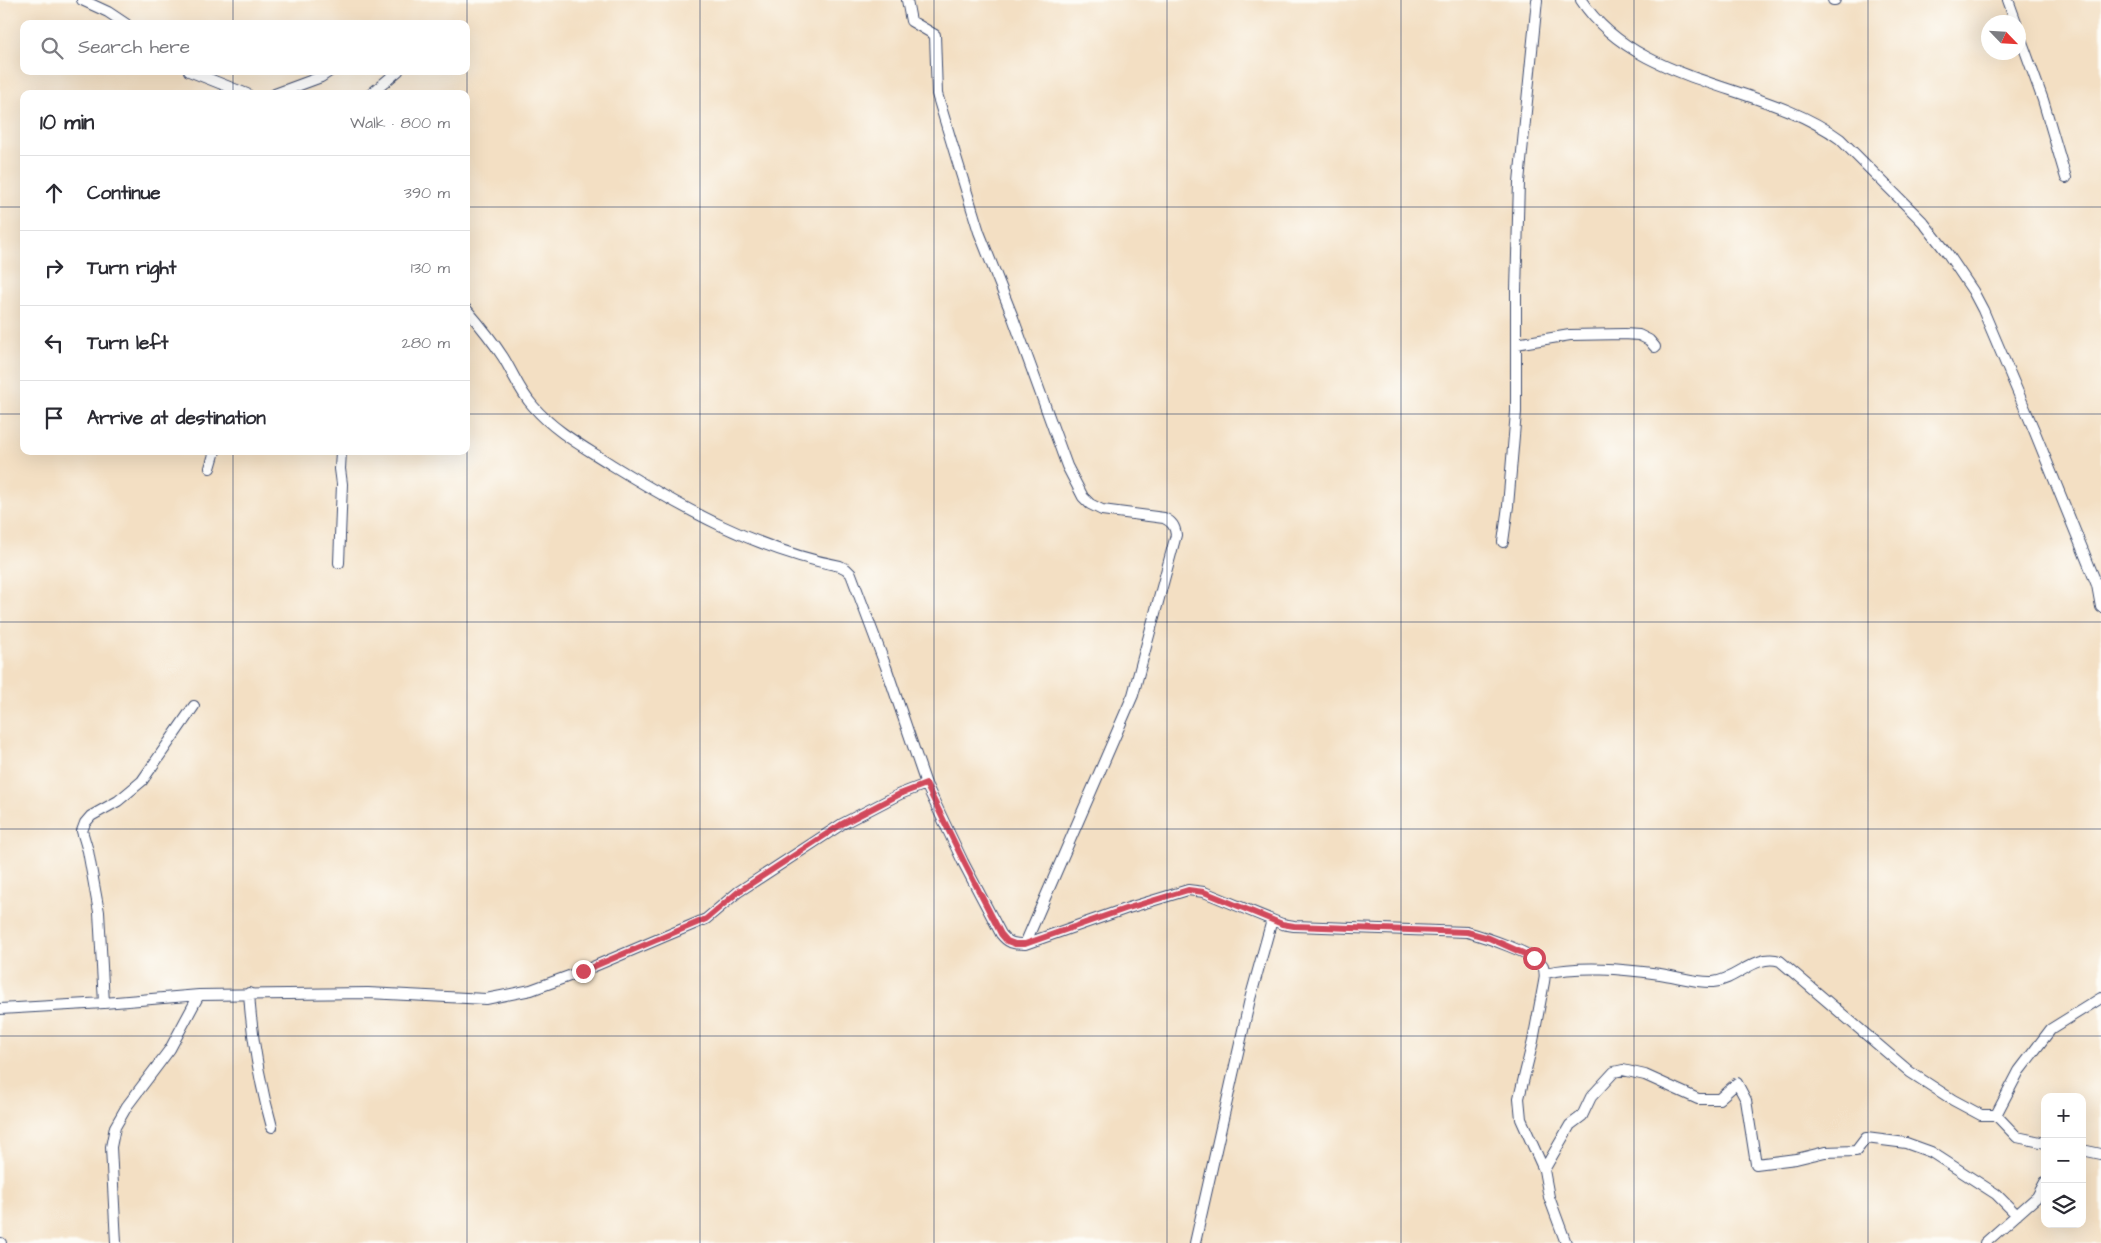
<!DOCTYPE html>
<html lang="en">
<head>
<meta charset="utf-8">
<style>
	:root { --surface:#fff; --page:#f7f7f7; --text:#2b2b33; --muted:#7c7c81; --line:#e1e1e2 }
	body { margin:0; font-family:"Architects Daughter",sans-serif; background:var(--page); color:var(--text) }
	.controls { position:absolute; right:15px; bottom:15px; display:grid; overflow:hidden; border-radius:10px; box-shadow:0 5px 20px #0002 }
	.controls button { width:45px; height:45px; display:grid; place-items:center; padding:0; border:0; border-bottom:1px solid var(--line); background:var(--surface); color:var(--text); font:25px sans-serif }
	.compass { position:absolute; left:1981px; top:15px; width:45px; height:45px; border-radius:50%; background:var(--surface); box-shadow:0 5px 20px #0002; rotate:115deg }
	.stop { position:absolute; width:15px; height:15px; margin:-11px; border:4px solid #d1495b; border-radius:50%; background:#fff }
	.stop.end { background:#d1495b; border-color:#fff; box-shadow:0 1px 5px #0008 }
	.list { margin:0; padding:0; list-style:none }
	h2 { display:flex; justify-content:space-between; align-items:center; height:65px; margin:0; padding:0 20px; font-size:21px }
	h2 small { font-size:16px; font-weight:400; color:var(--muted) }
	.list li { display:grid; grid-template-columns:32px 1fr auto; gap:15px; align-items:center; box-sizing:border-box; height:75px; padding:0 20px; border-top:1px solid var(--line) }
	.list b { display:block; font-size:19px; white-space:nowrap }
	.list em { font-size:16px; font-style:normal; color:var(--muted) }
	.icon { flex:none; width:28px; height:28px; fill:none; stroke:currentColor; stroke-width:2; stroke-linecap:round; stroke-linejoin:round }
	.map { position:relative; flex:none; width:2101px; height:1243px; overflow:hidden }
	.search { position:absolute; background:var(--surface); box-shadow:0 5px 20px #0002; left:20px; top:20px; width:450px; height:55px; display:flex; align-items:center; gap:12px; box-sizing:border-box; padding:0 18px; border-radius:10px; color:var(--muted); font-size:19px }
	.panel { position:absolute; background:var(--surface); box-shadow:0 5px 20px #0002; left:20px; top:90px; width:450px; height:365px; border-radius:10px }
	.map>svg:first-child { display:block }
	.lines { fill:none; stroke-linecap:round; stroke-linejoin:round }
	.minor-casing { stroke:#3b496d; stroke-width:12 }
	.minor { stroke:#fff; stroke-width:10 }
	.route { stroke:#d1495b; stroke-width:6 }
	.grid { fill:none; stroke:#1b2f5e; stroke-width:1; stroke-opacity:0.55 }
</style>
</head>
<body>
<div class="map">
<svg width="2101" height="1243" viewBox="0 0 2101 1243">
	<rect width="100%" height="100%" fill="#fdfcf7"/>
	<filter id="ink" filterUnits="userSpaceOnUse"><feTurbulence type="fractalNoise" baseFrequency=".02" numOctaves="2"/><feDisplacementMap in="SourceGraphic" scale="10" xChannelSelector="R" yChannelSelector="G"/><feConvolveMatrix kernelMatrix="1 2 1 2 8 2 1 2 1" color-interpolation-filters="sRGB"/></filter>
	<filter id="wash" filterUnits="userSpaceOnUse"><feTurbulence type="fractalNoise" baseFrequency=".0096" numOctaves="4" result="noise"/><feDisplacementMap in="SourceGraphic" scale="20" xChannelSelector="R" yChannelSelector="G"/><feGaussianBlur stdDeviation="1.12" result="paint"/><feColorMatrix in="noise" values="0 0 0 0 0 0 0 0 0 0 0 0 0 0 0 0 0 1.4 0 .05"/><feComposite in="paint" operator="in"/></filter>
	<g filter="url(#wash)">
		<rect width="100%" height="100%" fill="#f3dfc3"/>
	</g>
	<g filter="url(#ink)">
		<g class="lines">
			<g class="minor-casing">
				<path id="minor" d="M82,0L108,12L126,24
					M907,0L911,21L935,35L937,94L956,157L979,232L1012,315L1067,466L1083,497L1090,504L1102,510L1164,518C1172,522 1175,526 1176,535L1133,695L1025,944
					M1581,0C1638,87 1763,82 1840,139L1923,222L1948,254L1973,291L1983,310L2034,430L2097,585L2101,607
					M1833,0H1835
					M2008,0L2016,22
					M2018,31L2043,100L2066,178
					M189,71L247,94
					M275,94L321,77L330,71
					M371,94L398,71
					M466,309C479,324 492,340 503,357C513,373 520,392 533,406C554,431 584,447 612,465C682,508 757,550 840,566L846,569L851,574L886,667L926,784L963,862L1001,934C1008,943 1013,944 1025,944L1125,909L1188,890L1204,892L1282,924L1294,926L1467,932C1482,936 1537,954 1543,966C1545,971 1545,977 1544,982L1533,1041L1519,1098L1521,1119L1544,1170L1549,1197L1566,1243
					M1516,344L1570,335L1624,334L1639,335L1649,340L1655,347
					M210,468L215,451
					M1503,542L1508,506L1516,412V291L1519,182L1537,0
					M339,563L342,484L340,469L341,451
					M1545,973C1582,965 1622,969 1660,974C1675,976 1698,983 1713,982C1737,980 1755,953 1780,961L1910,1072L1953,1100L1981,1115H1996
					M249,993C252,1041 259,1081 272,1127
					M104,1003L99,912L88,851L82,831L85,823L91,816L118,801L142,781L194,706
					M0,1009L104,1003L199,995L368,993L486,999L531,990L583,971L706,919L738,892L842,824L900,794L926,784
					M2045,1143L2017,1137L1996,1115L2019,1071L2051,1029L2101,998
					M2082,1150L2101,1154
					M1544,1170L1570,1125L1582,1116L1591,1097L1614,1072L1623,1070L1645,1075L1698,1099H1719L1737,1083L1746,1100L1756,1164L1796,1159L1825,1152L1856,1151L1866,1138L1906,1143L1931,1152L1996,1194L2017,1215
					M0,1243H1
					M116,1243L111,1147L115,1127L127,1106L170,1049L199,995
					M1195,1243L1250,999L1272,920
					M1985,1243L2037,1197L2045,1182"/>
			</g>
			<use href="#minor" class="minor"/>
		</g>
	</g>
	<g class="lines" filter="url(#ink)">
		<path class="route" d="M583,971L706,919L738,892L842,824L900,794L926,784L964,862L1001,934L1007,941L1015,944H1025L1125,909L1188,890L1204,892L1282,924L1294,926L1467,932L1489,938L1534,958"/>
	</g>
	<path class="grid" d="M233,0V24M467,0V1243M700,0V1243M934,0V1243M1167,0V1243M1401,0V1243M1634,0V1243M1868,0V1243M233,71V94M0,207H24M466,207H2101M0,414H24M466,414H2101M233,451V1243M0,622H2101M0,829H2101M0,1036H2101"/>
</svg>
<div class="controls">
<button>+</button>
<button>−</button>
<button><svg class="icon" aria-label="layers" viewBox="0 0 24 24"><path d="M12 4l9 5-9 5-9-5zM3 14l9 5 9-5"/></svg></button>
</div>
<svg class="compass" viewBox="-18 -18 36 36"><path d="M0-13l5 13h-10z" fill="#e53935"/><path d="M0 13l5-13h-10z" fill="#7c7c81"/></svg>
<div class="stop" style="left:1534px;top:958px"></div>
<div class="stop end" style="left:583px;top:971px"></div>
<div class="search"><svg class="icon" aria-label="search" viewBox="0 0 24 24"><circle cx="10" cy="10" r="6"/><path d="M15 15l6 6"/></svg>Search here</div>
<section class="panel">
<h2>10 min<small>Walk · 800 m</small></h2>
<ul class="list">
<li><svg class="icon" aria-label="ahead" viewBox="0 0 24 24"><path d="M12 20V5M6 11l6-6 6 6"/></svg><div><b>Continue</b></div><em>390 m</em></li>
<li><svg class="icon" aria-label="right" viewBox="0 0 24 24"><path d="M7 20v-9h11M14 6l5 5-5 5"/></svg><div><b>Turn right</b></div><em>130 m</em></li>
<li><svg class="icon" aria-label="left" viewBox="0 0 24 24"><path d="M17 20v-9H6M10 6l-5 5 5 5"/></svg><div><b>Turn left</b></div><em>280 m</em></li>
<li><svg class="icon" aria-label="arrive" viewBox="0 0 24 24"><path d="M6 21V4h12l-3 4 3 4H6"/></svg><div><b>Arrive at destination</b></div></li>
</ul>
</section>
</div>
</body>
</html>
